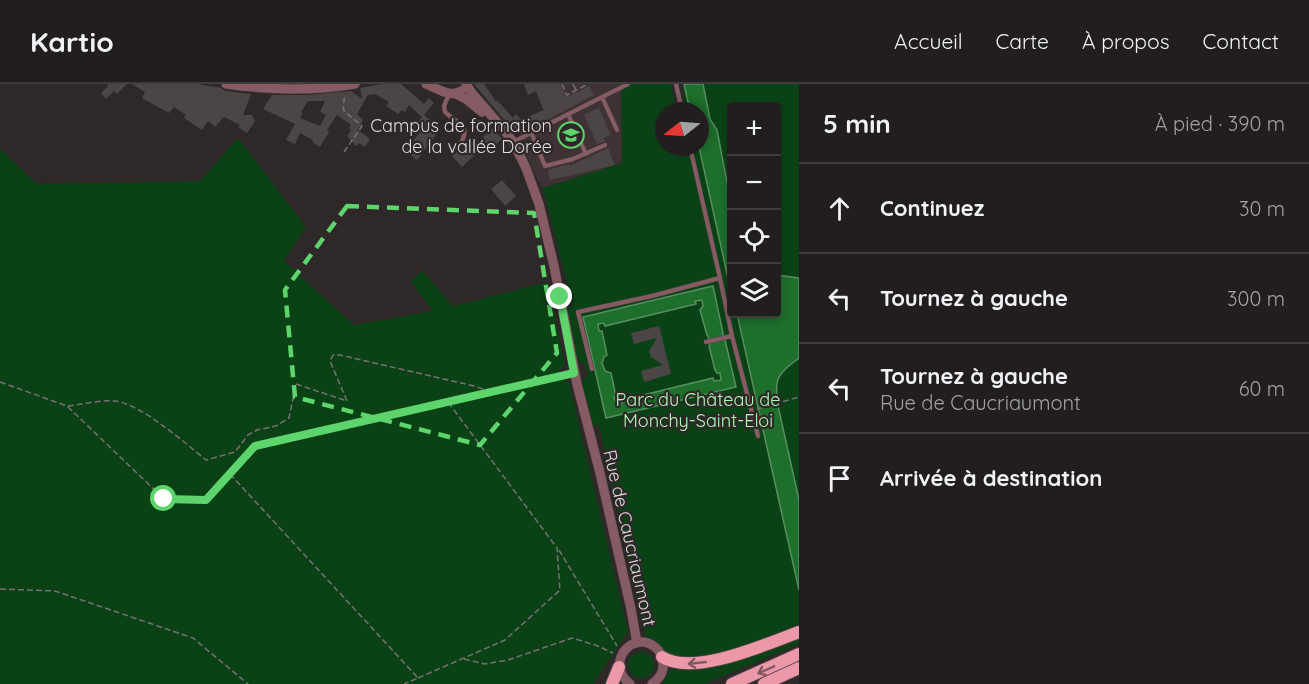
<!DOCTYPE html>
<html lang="fr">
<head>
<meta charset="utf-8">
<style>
	:root { --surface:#221e1f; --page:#2a2728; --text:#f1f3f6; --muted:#a2a2a4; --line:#3f3c3d }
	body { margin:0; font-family:Quicksand,sans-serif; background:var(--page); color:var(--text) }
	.controls { position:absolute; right:18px; top:18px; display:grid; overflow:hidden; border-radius:6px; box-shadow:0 3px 9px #0003 }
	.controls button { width:54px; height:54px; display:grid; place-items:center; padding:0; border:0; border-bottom:2px solid var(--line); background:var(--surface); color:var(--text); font:30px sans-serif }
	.compass { position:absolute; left:655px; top:18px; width:54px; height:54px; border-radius:50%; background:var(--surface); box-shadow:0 3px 9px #0003; rotate:253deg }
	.stop { position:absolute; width:18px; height:18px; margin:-14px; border:4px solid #5dd56c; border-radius:50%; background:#fff }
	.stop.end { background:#5dd56c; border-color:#fff; box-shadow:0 2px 6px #0008 }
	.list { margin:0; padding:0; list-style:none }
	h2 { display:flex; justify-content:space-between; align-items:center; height:78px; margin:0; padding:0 24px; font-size:26px }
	h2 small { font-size:20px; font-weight:400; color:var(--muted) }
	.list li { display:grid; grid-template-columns:39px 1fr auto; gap:18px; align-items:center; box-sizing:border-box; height:90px; padding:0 24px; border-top:2px solid var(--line) }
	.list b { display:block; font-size:22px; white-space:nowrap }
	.list p { margin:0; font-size:20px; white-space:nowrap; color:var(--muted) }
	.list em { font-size:20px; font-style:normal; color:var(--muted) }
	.icon { flex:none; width:33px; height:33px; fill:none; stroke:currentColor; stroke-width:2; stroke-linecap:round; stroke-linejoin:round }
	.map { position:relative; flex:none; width:799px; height:600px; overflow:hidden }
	header { display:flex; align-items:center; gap:36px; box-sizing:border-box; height:84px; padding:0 30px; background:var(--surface); border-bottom:2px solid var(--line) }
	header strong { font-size:28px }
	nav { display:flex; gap:33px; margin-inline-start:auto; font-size:21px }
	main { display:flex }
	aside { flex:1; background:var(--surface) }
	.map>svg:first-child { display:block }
	.built { fill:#3e3234 }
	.green { fill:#0b4215; fill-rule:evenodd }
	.water { fill:#1e6e2c; stroke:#588e60; stroke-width:1.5; fill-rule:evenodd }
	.building { fill:#4b4546; fill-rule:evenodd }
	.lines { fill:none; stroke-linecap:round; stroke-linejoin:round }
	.service-casing { stroke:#4a4445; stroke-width:5 }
	.tertiary-casing { stroke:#4a4445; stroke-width:10 }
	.trunk-casing { stroke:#4a4445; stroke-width:14 }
	.path { stroke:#767172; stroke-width:1.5; stroke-dasharray:6 3; stroke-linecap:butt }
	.service { stroke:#865b63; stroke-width:4 }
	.tertiary { stroke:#865b63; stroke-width:9 }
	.trunk { stroke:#ed98a8; stroke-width:12 }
	.oneway { stroke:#845a62 }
	.route { stroke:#5dd56c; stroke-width:8 }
	.marked { fill:none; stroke:#5dd56c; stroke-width:4.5; stroke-dasharray:12 8; stroke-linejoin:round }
	.labels { text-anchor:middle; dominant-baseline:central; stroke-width:4.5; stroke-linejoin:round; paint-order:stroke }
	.poi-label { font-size:18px; fill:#dedadb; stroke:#2e2829; text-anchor:end }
	.park-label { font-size:18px; fill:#acfbb2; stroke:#2e2829 }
	.street-label { font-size:18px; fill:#dedadb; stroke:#2e2829 }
</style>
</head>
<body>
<header>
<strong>Kartio</strong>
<nav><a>Accueil</a><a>Carte</a><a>À propos</a><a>Contact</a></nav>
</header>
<main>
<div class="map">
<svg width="799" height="600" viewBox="0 0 799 600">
	<rect width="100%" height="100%" fill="#2e2829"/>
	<path class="built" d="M532,0H621L622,79L543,104L537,95L521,59L524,57L520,50L516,49L508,42L543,26Z"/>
	<path class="green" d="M621,0H671L677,27H664V63H700V27H684L683,0H799V540L745,563L712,570L690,573H675L645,552L599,341L593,342L582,298L585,296V292L588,291L585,281L582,280L581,278L577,276L567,223L573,222L543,104L622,79ZM732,22H776V230H732Z
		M238,54L306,143L284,177L354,241L433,227L411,198L422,186L453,222L548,198L565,282L561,284L559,288C561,294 562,297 569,298L628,548L593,600H0V65L37,100L200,97Z
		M799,552V560L704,600H662L670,586L711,581Z
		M628 581a13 13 0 1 1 26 0a13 13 0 1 1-26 0Z"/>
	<path class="water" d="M684,0H703L710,35L717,46L731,119V208L699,63H700V27H690Z
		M777,191L799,194V274C776,290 774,296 778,322L799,416V506L737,230H776Z
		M713,202L723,249V251L725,256L736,303L606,334L583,233ZM702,216L703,222L700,226L707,251L708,252L710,260L709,262L715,286L717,289H720L721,296L714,297L713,294L623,316L622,319L616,320L614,313H616L611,289L605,287L602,279L604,273L607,271L602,247H599L598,240L604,239L605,242L696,220L695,217Z"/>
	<path class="building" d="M107,0H127L117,10L114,7L106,15L101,9L108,2Z
		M132,0H198L221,4L225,7L251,10L243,31H252L255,37L247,49L238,43L240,41L224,33L215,43L208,37L202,46L184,34L186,31L174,23L169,29L142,14L145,8Z
		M382,0H401L424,20L429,14L434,19L424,31L441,44L417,76L405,67L421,47L414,42L422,33L409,21L405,28L402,26L398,30L386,22L389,18L375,10L368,11L357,30L363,36L358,46L370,55L365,63L359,59L356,62L347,52L351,46L349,44L351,41L337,31L327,46L329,48L320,63L312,58L313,56L300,49L295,60L286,56L295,40L263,25L272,11H307L351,7L362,15L360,4ZM308,17H325L320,28L326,31L320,42L300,34L303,29L301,28Z
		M474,0H484L496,17H498L513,34L516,30L521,36L544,26L536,7L528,11L524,0H560L567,13L589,2L594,11L520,50L512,45Z
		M599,24L611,51L603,54L605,57L597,60L584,31Z
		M493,43L502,55L487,69L482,64L462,83L452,72L458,67L462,66L465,59L472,53L477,59Z
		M608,64L615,81L550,96L548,86L569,80L570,82Z
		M502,96L516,112L505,122L491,105Z
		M659,242L671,290L644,298L641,287L663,281L651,273L649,267L657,254L634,260L631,249Z"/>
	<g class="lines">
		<g class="service-casing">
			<path id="service" d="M676,0L682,27
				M449,10L444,22L445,28C460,42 472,40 459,63
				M602,13L617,46
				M568,30L586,70
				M531,48L545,82L573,75L605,61
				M513,58L628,0
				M720,194L732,252
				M706,258L732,252L758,352
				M592,285L578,228L652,212L720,194L690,63"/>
		</g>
		<g class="tertiary-casing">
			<path id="tertiary" d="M226,0C269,6 313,7 355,0
				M426,0C437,4 450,14 461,7
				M466,0L471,8L504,46L513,58L526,84L539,120L554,182L577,300L600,389L631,525L637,559
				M456,10L466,15L482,28
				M630,600C604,580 632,545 655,563C660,567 663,573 663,580C664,589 659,595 652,600"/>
		</g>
		<g class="trunk-casing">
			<path id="trunk" d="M662,573C694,593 766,560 799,548
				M612,600L619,583
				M732,600L799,570
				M764,600L799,584"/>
		</g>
		<path class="path" d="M562,0L567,11L586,1L585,0
			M573,0L576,6
			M471,44L478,36
			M344,68L362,42L344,27L343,22L345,11
			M0,298L67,322L164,415L206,416L255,362L565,291
			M68,322C83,320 99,316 115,317C141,320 185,359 206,376L235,368L248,351L257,346L276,342L289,334L296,300L347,317L330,277L333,271H340L474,302L489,307
			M757,325L799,313
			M230,390L418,594L404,600
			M559,466L617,562
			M0,505L55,507L193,554L248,600
			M464,575L485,580L508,576L572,554L598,562L613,569
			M418,594L505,556L560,506L557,464L448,318"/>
		<use href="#service" class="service"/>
		<use href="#tertiary" class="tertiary"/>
		<use href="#trunk" class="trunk"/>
	</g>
	<defs><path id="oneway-shaft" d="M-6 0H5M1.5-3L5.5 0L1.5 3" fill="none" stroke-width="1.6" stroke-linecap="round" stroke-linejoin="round" transform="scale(1.5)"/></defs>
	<g class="oneway">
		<use href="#oneway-shaft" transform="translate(697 579) rotate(174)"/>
		<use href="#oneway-shaft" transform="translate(766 586) rotate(156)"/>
	</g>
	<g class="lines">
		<path class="route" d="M164,415L206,416L255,362L574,289L560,213"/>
	</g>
	<path class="marked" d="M347,122L534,129L557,269L480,361L295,313L285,206Z"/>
	<defs>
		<g id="university-ring" transform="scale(1.35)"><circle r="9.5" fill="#2e2829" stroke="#5dd56c" stroke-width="1.5"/><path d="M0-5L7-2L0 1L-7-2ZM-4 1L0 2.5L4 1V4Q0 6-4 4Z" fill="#5dd56c"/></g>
	</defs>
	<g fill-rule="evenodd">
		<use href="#university-ring" x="571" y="51"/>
	</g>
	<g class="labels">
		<g class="poi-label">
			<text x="552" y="41">Campus de formation<tspan x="552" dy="21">de la vallée Dorée</tspan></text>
		</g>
		<g class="park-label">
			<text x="698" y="315">Parc du Château de<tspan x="698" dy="21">Monchy-Saint-Eloi</tspan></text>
		</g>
		<g class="street-label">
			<text transform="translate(630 454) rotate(77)">Rue de Caucriaumont</text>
		</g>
	</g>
</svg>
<div class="controls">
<button>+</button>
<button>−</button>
<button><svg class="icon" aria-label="locate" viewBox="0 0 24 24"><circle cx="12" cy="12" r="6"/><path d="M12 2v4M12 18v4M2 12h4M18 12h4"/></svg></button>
<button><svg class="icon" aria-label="layers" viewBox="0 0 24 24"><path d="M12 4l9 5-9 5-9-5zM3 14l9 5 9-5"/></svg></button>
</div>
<svg class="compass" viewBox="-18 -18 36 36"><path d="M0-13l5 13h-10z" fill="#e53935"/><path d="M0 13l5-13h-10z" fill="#a2a2a4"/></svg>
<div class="stop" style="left:164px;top:415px"></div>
<div class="stop end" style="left:560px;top:213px"></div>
</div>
<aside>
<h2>5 min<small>À pied · 390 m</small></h2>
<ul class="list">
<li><svg class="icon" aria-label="ahead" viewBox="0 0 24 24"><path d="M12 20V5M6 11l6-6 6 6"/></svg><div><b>Continuez</b></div><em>30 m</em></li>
<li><svg class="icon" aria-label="left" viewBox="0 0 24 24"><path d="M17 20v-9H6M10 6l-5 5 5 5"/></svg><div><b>Tournez à gauche</b></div><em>300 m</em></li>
<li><svg class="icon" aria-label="left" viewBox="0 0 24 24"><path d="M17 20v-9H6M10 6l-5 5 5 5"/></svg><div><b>Tournez à gauche</b><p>Rue de Caucriaumont</p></div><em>60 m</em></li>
<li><svg class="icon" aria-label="arrive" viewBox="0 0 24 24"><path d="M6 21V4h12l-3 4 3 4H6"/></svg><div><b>Arrivée à destination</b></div></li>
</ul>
</aside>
</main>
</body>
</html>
